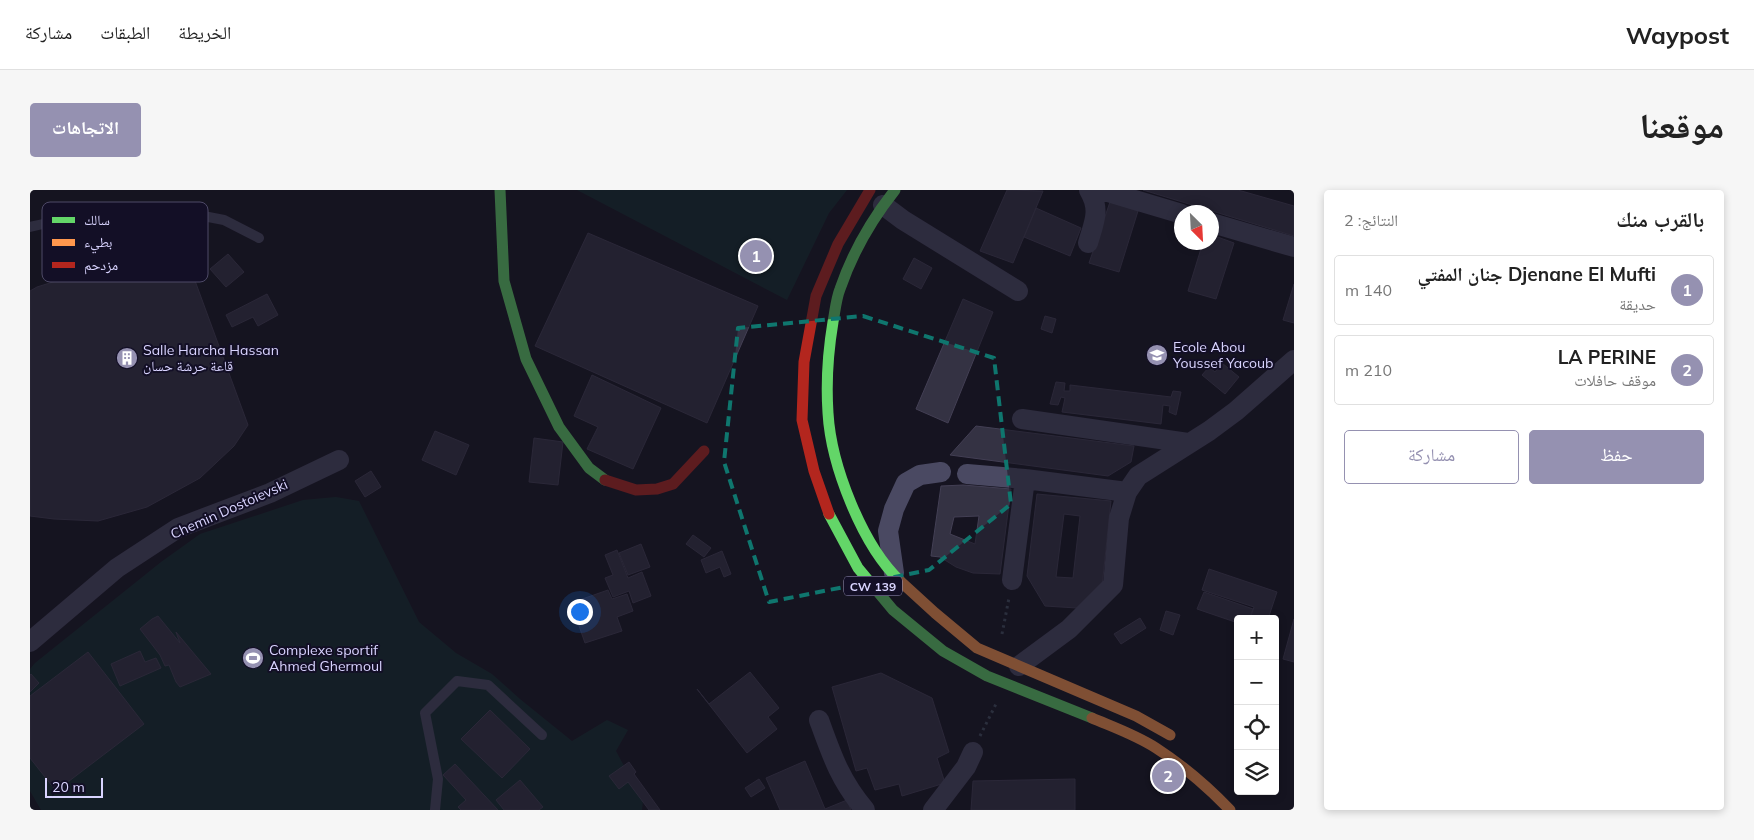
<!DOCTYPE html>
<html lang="ar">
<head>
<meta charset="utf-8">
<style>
	:root { --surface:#fff; --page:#f6f6f6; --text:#222; --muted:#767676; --line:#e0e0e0; --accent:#9591b1 }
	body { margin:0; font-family:Mulish,"Noto Naskh Arabic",sans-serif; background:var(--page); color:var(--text); direction:rtl }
	.controls { position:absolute; right:15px; bottom:15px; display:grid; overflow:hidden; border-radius:5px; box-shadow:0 2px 8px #0003 }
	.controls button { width:45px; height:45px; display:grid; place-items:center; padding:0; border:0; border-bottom:1px solid var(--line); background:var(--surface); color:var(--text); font:25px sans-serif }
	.compass { position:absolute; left:1144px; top:15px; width:45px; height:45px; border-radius:50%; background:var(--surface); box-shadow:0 2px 8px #0003; rotate:156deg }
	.scale { position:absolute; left:15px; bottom:12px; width:58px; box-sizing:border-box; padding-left:5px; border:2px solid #d9d4ff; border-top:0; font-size:14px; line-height:18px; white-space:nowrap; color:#d9d4ff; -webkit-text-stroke:4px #130f26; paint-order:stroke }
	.you { position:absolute; left:549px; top:421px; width:18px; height:18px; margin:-12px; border:4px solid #fff; border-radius:50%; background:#1a73e8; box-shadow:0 0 0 8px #1a73e833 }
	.badge { display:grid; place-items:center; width:32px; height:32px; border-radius:50%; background:var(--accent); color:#fff; font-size:16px; font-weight:700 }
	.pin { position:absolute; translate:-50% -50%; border:2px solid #fff; box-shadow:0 1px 5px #0006 }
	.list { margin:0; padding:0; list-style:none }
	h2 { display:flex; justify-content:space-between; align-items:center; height:65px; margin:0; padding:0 20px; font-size:21px }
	h2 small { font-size:16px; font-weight:400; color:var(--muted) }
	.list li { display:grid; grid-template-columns:32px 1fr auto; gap:15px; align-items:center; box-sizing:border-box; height:70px; margin:0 10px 10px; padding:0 10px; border:1px solid var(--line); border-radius:5px }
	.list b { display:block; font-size:19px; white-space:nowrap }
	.list p { margin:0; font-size:16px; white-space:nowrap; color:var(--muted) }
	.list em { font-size:16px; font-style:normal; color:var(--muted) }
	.actions { display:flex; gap:10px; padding:15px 20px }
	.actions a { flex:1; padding:11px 0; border:1px solid var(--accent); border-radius:5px; text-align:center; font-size:18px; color:var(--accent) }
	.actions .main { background:var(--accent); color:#fff }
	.icon { flex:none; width:28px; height:28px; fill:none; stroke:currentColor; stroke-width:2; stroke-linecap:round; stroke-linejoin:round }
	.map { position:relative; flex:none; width:1264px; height:620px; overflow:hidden; direction:ltr; border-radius:5px }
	header { display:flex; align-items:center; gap:30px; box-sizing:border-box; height:70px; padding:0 25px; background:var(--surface); border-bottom:1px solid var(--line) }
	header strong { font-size:24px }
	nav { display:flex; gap:28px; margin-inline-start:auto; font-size:18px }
	.intro { display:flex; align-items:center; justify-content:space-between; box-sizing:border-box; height:120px; padding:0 30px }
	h1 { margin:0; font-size:35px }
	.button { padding:12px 22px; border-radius:5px; background:var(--accent); color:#fff; font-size:18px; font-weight:700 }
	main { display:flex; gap:30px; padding:0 30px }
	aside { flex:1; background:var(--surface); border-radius:5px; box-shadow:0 2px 8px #0003 }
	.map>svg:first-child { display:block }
	.green { fill:#132c2d }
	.building { fill:#343243; stroke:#433f54; fill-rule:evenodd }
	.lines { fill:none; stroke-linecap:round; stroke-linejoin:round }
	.path { stroke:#44505f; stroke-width:3; stroke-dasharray:2.5 4; stroke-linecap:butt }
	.lane { stroke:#4a4962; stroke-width:10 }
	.street { stroke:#4a4962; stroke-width:20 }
	.fast { stroke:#63d668; stroke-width:11 }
	.slow { stroke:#ff974d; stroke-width:11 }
	.jam { stroke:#b3261e; stroke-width:11 }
	.marked { fill:none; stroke:#0f766e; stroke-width:4; stroke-dasharray:10 6; stroke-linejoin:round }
	.labels { text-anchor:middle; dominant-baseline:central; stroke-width:4; stroke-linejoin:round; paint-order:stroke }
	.shield { fill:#130f26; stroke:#9e99be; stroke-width:1 }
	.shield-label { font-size:12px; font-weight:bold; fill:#d9d4ff }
	.poi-label { font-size:14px; fill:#d9d4ff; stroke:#130f26; text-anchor:start }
	.street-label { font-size:14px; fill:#d9d4ff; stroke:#130f26 }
	.key { fill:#130f26; stroke:#4e4a67; stroke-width:1 }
	.key-label { font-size:14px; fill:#d9d4ff }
</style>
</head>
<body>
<header>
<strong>Waypost</strong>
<nav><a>الخريطة</a><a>الطبقات</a><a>مشاركة</a></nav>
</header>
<div class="intro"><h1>موقعنا</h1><a class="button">الاتجاهات</a></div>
<main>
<aside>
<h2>بالقرب منك<small>النتائج: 2</small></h2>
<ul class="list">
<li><span class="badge">1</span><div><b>Djenane El Mufti جنان المفتي</b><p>حديقة</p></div><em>140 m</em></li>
<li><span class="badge">2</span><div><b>LA PERINE</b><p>موقف حافلات</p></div><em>210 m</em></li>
</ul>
<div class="actions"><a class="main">حفظ</a><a>مشاركة</a></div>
</aside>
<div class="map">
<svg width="1264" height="620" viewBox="0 0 1264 620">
	<rect width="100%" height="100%" fill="#161421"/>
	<path class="green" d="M547,0H817L799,23L757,110Z
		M306,307L329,311L389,432L426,463L462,484L490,509L542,551L577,530L598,540L586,561L613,611L612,620H11L0,601V479L5,473L131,372L170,344L273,310Z"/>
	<path class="building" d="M977,0L1013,1L983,73L950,61Z
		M1113,0H1208L1264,16V46Z
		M1080,12L1108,21L1089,82L1059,73Z
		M1006,18L1051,38L1040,66L994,47Z
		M558,43L728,116L677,233L505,156Z
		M1182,45L1204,53L1186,109L1158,101L1173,52H1182Z
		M198,64L214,82L196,97L180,79Z
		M884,68L902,78L891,99L873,89Z
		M101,79L164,88L218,235L204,256L170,288L117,317L68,331L24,329L0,326V101L7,97L58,81Z
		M1264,94V133L1253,130Z
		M237,104L248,125L228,136L223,127L202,137L196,125Z
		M933,109L963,122L918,233L886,219Z
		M1015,126L1026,129L1022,143L1011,139Z
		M1192,173L1209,187L1195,204L1172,185L1179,177L1185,182Z
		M562,185L631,218L603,279L557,259L568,237L544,226Z
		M1026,192L1035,193L1034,201H1040V195L1141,207L1143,201L1151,202L1146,225L1139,222L1140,216L1133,215L1131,234L1032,222L1035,208L1031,207L1028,215L1020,214Z
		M946,236L1104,256L1101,272L1078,286L920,265Z
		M405,241L439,255L426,285L392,270Z
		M504,248L533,252L528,295L499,292Z
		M341,281L351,297L335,307L325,291Z
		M933,295L981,299L970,384L943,383L926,377L910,367L901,366L911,296ZM949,326L945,354L920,344L924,327Z
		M1007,304L1081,311L1072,397L1047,418L1015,416L997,386ZM1034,324L1050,326L1043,388L1026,387Z
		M663,345L681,358L674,367L656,354Z
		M611,354L620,377L598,385L589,363Z
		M587,360L598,388L612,382L621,406L603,413L599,401L583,407L575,388L583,385L575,365Z
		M692,361L701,384L694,387L690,377L676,383L671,370Z
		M1179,379L1247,402L1238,429H1220L1224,417L1172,400Z
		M578,400L582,409L597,404L603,421L587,427L592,441L555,453L541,413Z
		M1174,402L1223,419L1219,429H1208V433L1167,419Z
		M1136,421L1150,425L1143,445L1130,440Z
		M128,426L150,453L146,442L181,484L150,497L146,492L139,475L135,476L130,465L110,439L122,429Z
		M1110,428L1116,438L1091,454L1084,444Z
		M1264,429V472L1253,469Z
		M110,461L115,472L126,468L131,478L90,496L81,474Z
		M58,462L114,534L26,601L0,568V506Z
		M720,482L749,518L738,527L747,539L717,563L667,499L679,514Z
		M851,483L902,508L919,562L907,568L915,593L872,606L869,594L845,600L837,578L826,581L802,497Z
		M1,484L9,493L0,502V485Z
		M460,520L500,559L472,588L431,549Z
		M775,571L795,619L817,610L821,620H750L736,588Z
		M599,572L606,582L604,584L630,620H619L598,592L589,599L579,586Z
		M425,574L468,620H431L428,617L436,610L413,585Z
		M729,589L735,598L721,607L715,598Z
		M1045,589V620H941L943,591Z
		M490,590L513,617L509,620H474L466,610Z"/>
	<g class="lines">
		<path class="path" d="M972,444L979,408
			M950,546L966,514"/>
		<path class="lane" d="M0,37L13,34L137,19L194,30L229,48
			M405,620L408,589L395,523L427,491L458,495L512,545"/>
		<path class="street" d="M1071,0L1152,24
			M853,15L873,30L988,101
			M1182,33L1264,57
			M1058,53C1064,32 1071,20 1059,0
			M992,229L1158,253
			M937,284L995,289L1097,302
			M864,383L858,341L864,319L876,293L890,285L911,282
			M982,390L995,289
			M0,452L87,378L148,338L240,303L309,270
			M989,476L1039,439L1083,395L1089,328L1097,302L1108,286L1179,241L1206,221L1264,170
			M789,530C802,566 810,590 835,620
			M903,620L936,577L943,562"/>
		<path class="fast" d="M470,0L474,91L496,169L529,237L559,278L575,290
			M865,0C842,29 822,64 810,99C806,109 805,122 803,132C798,162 796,193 798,223C801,275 832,355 870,391
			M799,324L828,378L863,420L913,461L957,486L1062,528"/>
		<path class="slow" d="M870,391L905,423L947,458L1106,526L1140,545
			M1062,528C1083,537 1106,545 1126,558C1152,575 1178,597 1200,620"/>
		<path class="jam" d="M575,290L606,300L627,299L643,294L674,261
			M799,324L784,281L772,230L774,172L786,106L808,54L840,0"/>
	</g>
	<path d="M0 0H1264V620H0ZM833,126L964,168L981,314L899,380L739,412L694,272L708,138Z" fill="#161421" fill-opacity=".55" fill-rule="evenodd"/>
	<path class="marked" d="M833,126L964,168L981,314L899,380L739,412L694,272L708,138Z"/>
	<defs>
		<g id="school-disc" transform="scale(1.125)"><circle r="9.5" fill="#9591b1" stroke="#130f26"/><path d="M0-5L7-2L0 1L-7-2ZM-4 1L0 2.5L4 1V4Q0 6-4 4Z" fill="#fff"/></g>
		<g id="building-disc" transform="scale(1.125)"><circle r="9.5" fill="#9591b1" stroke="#130f26"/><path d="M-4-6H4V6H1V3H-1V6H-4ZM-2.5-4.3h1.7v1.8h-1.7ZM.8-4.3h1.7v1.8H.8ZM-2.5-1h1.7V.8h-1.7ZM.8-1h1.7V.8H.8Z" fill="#fff"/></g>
		<g id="stadium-disc" transform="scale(1.125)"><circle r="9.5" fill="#9591b1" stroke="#130f26"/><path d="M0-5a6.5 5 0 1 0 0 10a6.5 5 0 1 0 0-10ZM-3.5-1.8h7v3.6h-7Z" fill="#fff"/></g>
	</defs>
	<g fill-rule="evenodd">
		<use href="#school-disc" x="1127" y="165"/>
		<use href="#building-disc" x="97" y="168"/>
		<use href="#stadium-disc" x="223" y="468"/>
	</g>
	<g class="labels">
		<rect class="shield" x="814" y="386.5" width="58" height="19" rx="4"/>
		<g class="shield-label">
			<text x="843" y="396">CW 139</text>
		</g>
		<g class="poi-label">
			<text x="1143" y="157">Ecole Abou<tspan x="1143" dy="16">Youssef Yacoub</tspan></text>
			<text x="113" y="160">Salle Harcha Hassan<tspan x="113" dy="16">قاعة حرشة حسان</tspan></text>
			<text x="239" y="460">Complexe sportif<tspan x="239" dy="16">Ahmed Ghermoul</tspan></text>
		</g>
		<g class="street-label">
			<text transform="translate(199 319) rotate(-24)">Chemin Dostoievski</text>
		</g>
	</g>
	<rect x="12" y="12" width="166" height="80" rx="8" class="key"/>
	<rect x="22" y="27" width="23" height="6" fill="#63d668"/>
	<rect x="22" y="49" width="23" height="7" fill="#ff974d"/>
	<rect x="22" y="72" width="23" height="6" fill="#b3261e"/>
	<g class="key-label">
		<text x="54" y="35">سالك</text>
		<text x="54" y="57">بطيء</text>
		<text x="54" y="80">مزدحم</text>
	</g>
</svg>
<div class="controls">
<button>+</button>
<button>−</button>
<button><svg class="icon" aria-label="locate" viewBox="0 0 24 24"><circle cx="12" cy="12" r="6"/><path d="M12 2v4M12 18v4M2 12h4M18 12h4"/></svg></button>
<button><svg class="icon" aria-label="layers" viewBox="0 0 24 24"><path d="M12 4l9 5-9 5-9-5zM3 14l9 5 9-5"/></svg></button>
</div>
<svg class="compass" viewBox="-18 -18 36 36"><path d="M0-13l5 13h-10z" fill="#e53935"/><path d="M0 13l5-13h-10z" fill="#767676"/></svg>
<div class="scale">20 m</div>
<div class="you"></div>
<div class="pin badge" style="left:726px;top:66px">1</div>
<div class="pin badge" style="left:1138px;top:586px">2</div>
</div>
</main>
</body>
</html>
